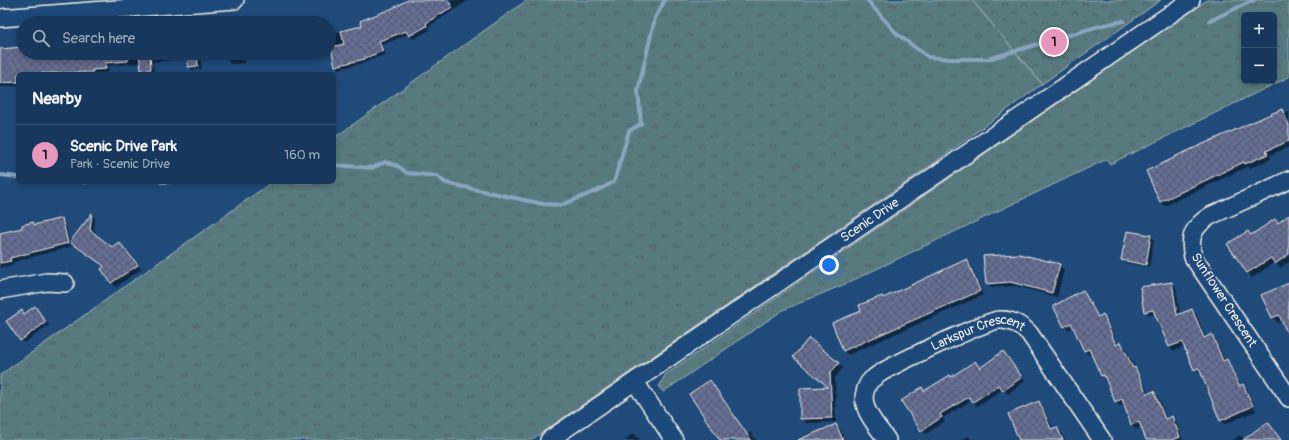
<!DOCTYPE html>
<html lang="en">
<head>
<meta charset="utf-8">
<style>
	:root { --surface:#17385c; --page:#203f62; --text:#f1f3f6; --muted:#9eacbb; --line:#365272; --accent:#e797bd }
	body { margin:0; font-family:Pangolin,sans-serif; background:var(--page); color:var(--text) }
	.controls { position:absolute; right:12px; top:12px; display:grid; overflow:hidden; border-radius:6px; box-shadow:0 2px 6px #0003 }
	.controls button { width:36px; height:36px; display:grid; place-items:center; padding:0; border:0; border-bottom:1px solid var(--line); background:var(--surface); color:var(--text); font:20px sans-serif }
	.you { position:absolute; left:829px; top:265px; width:14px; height:14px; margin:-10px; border:3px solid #fff; border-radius:50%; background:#1a73e8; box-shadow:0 0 0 6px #1a73e833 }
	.badge { display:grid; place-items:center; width:26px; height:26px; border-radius:50%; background:var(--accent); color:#111; font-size:13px; font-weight:700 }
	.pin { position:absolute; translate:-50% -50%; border:2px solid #fff; box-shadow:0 1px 4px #0006 }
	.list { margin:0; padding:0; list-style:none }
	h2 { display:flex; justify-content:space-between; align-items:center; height:52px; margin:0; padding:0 16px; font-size:17px }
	h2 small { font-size:13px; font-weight:400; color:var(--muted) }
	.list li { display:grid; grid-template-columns:26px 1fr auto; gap:12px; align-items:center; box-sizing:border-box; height:60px; padding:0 16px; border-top:1px solid var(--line) }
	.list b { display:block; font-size:15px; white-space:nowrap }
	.list p { margin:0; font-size:13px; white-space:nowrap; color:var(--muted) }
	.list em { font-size:13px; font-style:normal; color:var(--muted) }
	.icon { flex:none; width:22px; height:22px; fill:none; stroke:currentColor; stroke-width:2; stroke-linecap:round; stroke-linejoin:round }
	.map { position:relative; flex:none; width:1289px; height:440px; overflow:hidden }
	.search { position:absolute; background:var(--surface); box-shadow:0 2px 6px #0003; left:16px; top:16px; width:320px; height:44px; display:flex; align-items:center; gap:10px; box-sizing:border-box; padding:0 14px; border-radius:22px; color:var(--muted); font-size:15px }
	.panel { position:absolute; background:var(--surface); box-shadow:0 2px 6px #0003; left:16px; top:72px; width:320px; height:112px; border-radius:6px }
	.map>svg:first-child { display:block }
	.grass { fill:url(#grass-tufts); stroke:#a6b5b3; fill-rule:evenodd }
	.park { fill:url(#park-crowns); stroke:#a6b5b3 }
	.shadow { fill:#0007 }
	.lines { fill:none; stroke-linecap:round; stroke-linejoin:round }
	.stream { stroke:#8aa5bd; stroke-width:4 }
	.building { fill:url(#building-cross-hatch); stroke:#f4f1e8 }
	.minor-casing { stroke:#f4f1e8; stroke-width:20 }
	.minor { stroke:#1f4a7a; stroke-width:17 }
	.labels { text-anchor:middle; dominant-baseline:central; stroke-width:4; stroke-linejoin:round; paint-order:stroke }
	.street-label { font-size:13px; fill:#f4f1e8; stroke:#1f4a7a }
</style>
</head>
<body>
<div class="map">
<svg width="1289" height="440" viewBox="0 0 1289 440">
	<defs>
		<pattern id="grass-tufts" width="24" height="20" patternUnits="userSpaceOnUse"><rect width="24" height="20" fill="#58797e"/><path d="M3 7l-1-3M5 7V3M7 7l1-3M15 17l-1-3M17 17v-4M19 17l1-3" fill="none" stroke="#506062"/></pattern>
		<pattern id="park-crowns" width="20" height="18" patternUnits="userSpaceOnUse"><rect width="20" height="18" fill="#58797e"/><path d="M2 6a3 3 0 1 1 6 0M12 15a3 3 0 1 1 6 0" fill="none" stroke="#506062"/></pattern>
		<pattern id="building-cross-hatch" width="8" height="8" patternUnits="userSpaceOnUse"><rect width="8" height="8" fill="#656e94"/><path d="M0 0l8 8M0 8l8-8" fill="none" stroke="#565969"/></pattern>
	</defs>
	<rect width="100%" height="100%" fill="#1f4a7a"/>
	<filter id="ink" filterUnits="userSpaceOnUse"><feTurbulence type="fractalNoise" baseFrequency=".025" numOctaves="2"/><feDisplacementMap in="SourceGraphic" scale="8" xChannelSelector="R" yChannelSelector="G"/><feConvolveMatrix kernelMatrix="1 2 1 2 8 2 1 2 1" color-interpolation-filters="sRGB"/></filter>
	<g filter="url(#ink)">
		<path class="grass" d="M527,0H972L1042,84L937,161L531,440H0V375L272,182H334V138Z
			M1207,0H1289V77L1110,164L1107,159L845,284L783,310L663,392L659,387L665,375ZM1244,15H1274V81H1244Z"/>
		<path class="park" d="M972,0H1161L1042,84Z"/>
		<path class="shadow" d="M410,0H469L428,27L430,30L413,39L409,34L382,45L386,54L368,61V62L339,69L336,65L333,53L314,55L312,53H329V51H336V49H329V30V34L363,27Z
			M23,47V53H245V63L230,64L227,58L201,60L202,69L192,70L189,66L187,59L153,62L154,72L145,73L142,69L141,63L108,66L109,72L96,74H18V86L0,87V49Z
			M1282,111L1285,113L1289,111V147L1270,155L1271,159L1250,168L1249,166L1165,206L1160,202Z
			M92,214L95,218L94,234L112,248L123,247L141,269L116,287L102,269L105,267L71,242Z
			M1289,217V262L1280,268L1275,262L1252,278L1229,245L1279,224Z
			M62,219L65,223L71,247L13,262L14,264L0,268V234L24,229L32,223L35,226Z
			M1127,232L1151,236L1154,239L1149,267L1126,263L1122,260Z
			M966,260L971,265L983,295L848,355L844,351L863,312L884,299Z
			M1059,265L1064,270L1057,297L1016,286L991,288L987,284Z
			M1172,283L1176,287L1180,315L1192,310L1196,314L1206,338L1212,336L1216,340L1225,361L1227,360L1231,365L1240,386L1243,385L1247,389L1256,411L1225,424L1221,420L1201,372L1199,373L1195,369L1185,346L1174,351L1169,347L1156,314L1149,315L1145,311Z
			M1289,284V335L1283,320L1278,323L1273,318L1263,296Z
			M1083,291L1099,317L1102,316L1107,320L1117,345L1121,343L1125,347L1149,394L1154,392L1158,396L1167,419L1171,417L1176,421L1183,440H1147L1142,427L1136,429L1132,425L1125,404L1120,406L1116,402L1092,354L1089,355L1085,351L1074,327L1069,330L1065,326Z
			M35,307L49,325L24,343L21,340L22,312L25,315Z
			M1003,352L1025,381L1008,394L1003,389L977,406L972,400L943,418L945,421L926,434L902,402L922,388L925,392L951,378L975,362L980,368Z
			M794,357L838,363L843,368L835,378L836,422L806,423L801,418L830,388Z
			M1039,402L1043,407L1053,429L1057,428L1062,433L1065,440H1022Z
			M836,425L841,430L845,440H807Z
			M750,432L756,440H721L747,434Z
			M634,433L640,440H624Z
			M1240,435L1245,440H1281H1233Z
			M968,436L972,440H960Z"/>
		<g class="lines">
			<path class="stream" d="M867,0L897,34L928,57L949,59H988L1103,25L1124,21
				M1209,21L1254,0
				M334,165L372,168L385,162L398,166L407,173L437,176L446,183L543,204L561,205L594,192L614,182L629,131L641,124L638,90L655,18L665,0
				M0,175L18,177
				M83,182H87
				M161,182H170"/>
		</g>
		<path class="building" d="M408,0H448L452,7L426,23L427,26L409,36L406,31L379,41L383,51L365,58V59L335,66L331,47L344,44L341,31L362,26L360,21L393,8Z
			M23,47V53H128V61L105,63L106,69L92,70L93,72L18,74V82L0,83V49Z
			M139,53H150L151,69L141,70Z
			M187,53H197L198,66L188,67Z
			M1282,109L1289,125V141L1266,151L1268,154L1245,164L1244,162L1160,202L1146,171L1174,158V157Z
			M92,213L90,230L112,247L119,242L138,265L111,283L101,269L104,266L70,242Z
			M1289,215V254L1275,264L1271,258L1247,273L1227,244L1248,231L1251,235L1275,219L1278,223Z
			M62,218L68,243L10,258L11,261L0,263V233L22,228V225L33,222L34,225Z
			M1127,231L1151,235L1146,265L1121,260Z
			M1019,254L1060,264L1052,293L1010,282L986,284L983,256Z
			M967,259L980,291L843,351L832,323L861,311L859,305L882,296L883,298Z
			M1172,282L1177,315L1192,309L1204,338L1212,334L1223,361L1227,359L1239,386L1243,384L1253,406L1220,421L1199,368L1194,370L1182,342L1169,347L1153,310L1144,312L1140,287Z
			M1289,283V337L1279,315L1272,318L1261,295Z
			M1083,290L1098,317L1103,314L1116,345L1121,342L1133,368L1135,367L1147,394L1154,391L1165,419L1172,416L1180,437L1173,440H1146L1139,422L1131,425L1122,399L1115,402L1104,375L1101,376L1089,349L1084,351L1071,323L1064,327L1053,306Z
			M35,306L46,322L20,341L6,321L22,310L24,314Z
			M809,338L839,363L830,373L832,418L800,419V388L828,387L793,357Z
			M1003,351L1022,377L1003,391L999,385L973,402L969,397L940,414L942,417L921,431L901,401L922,387L924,391L950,375L951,377L975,361L980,368Z
			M710,380L729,408L751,440H720L707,421L689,394Z
			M1039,401L1051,429L1057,427L1063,440H1019L1008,414Z
			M1268,422L1281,440H1243L1259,428Z
			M836,424L843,440H798Z"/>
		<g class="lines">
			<g class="minor-casing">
				<g id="minor">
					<path d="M0,18L235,0"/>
					<path d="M1289,180L1210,216C1194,226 1188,237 1193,257L1289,398"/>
					<path d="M0,290L47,282L65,283"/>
					<path d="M635,382L674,440"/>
					<path id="s1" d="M549,440L1191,0"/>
					<path id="s2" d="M887,440C878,427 860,409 865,392C866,386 870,380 875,377C886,367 986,321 999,320C1011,319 1021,325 1029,333L1102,440"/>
				</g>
			</g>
			<use href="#minor" class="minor"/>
		</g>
	</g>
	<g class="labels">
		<g class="street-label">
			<text stroke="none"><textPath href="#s1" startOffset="389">Scenic Drive</textPath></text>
			<text transform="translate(1224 300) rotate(57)">Sunflower Crescent</text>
			<text stroke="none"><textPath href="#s2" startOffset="187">Larkspur Crescent</textPath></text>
		</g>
	</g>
</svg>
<div class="controls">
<button>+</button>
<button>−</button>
</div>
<div class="you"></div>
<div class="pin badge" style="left:1054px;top:42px">1</div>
<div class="search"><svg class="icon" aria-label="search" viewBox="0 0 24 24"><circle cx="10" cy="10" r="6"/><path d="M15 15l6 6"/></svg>Search here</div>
<section class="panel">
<h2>Nearby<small></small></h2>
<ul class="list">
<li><span class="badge">1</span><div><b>Scenic Drive Park</b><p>Park · Scenic Drive</p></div><em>160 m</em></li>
</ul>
</section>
</div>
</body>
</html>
